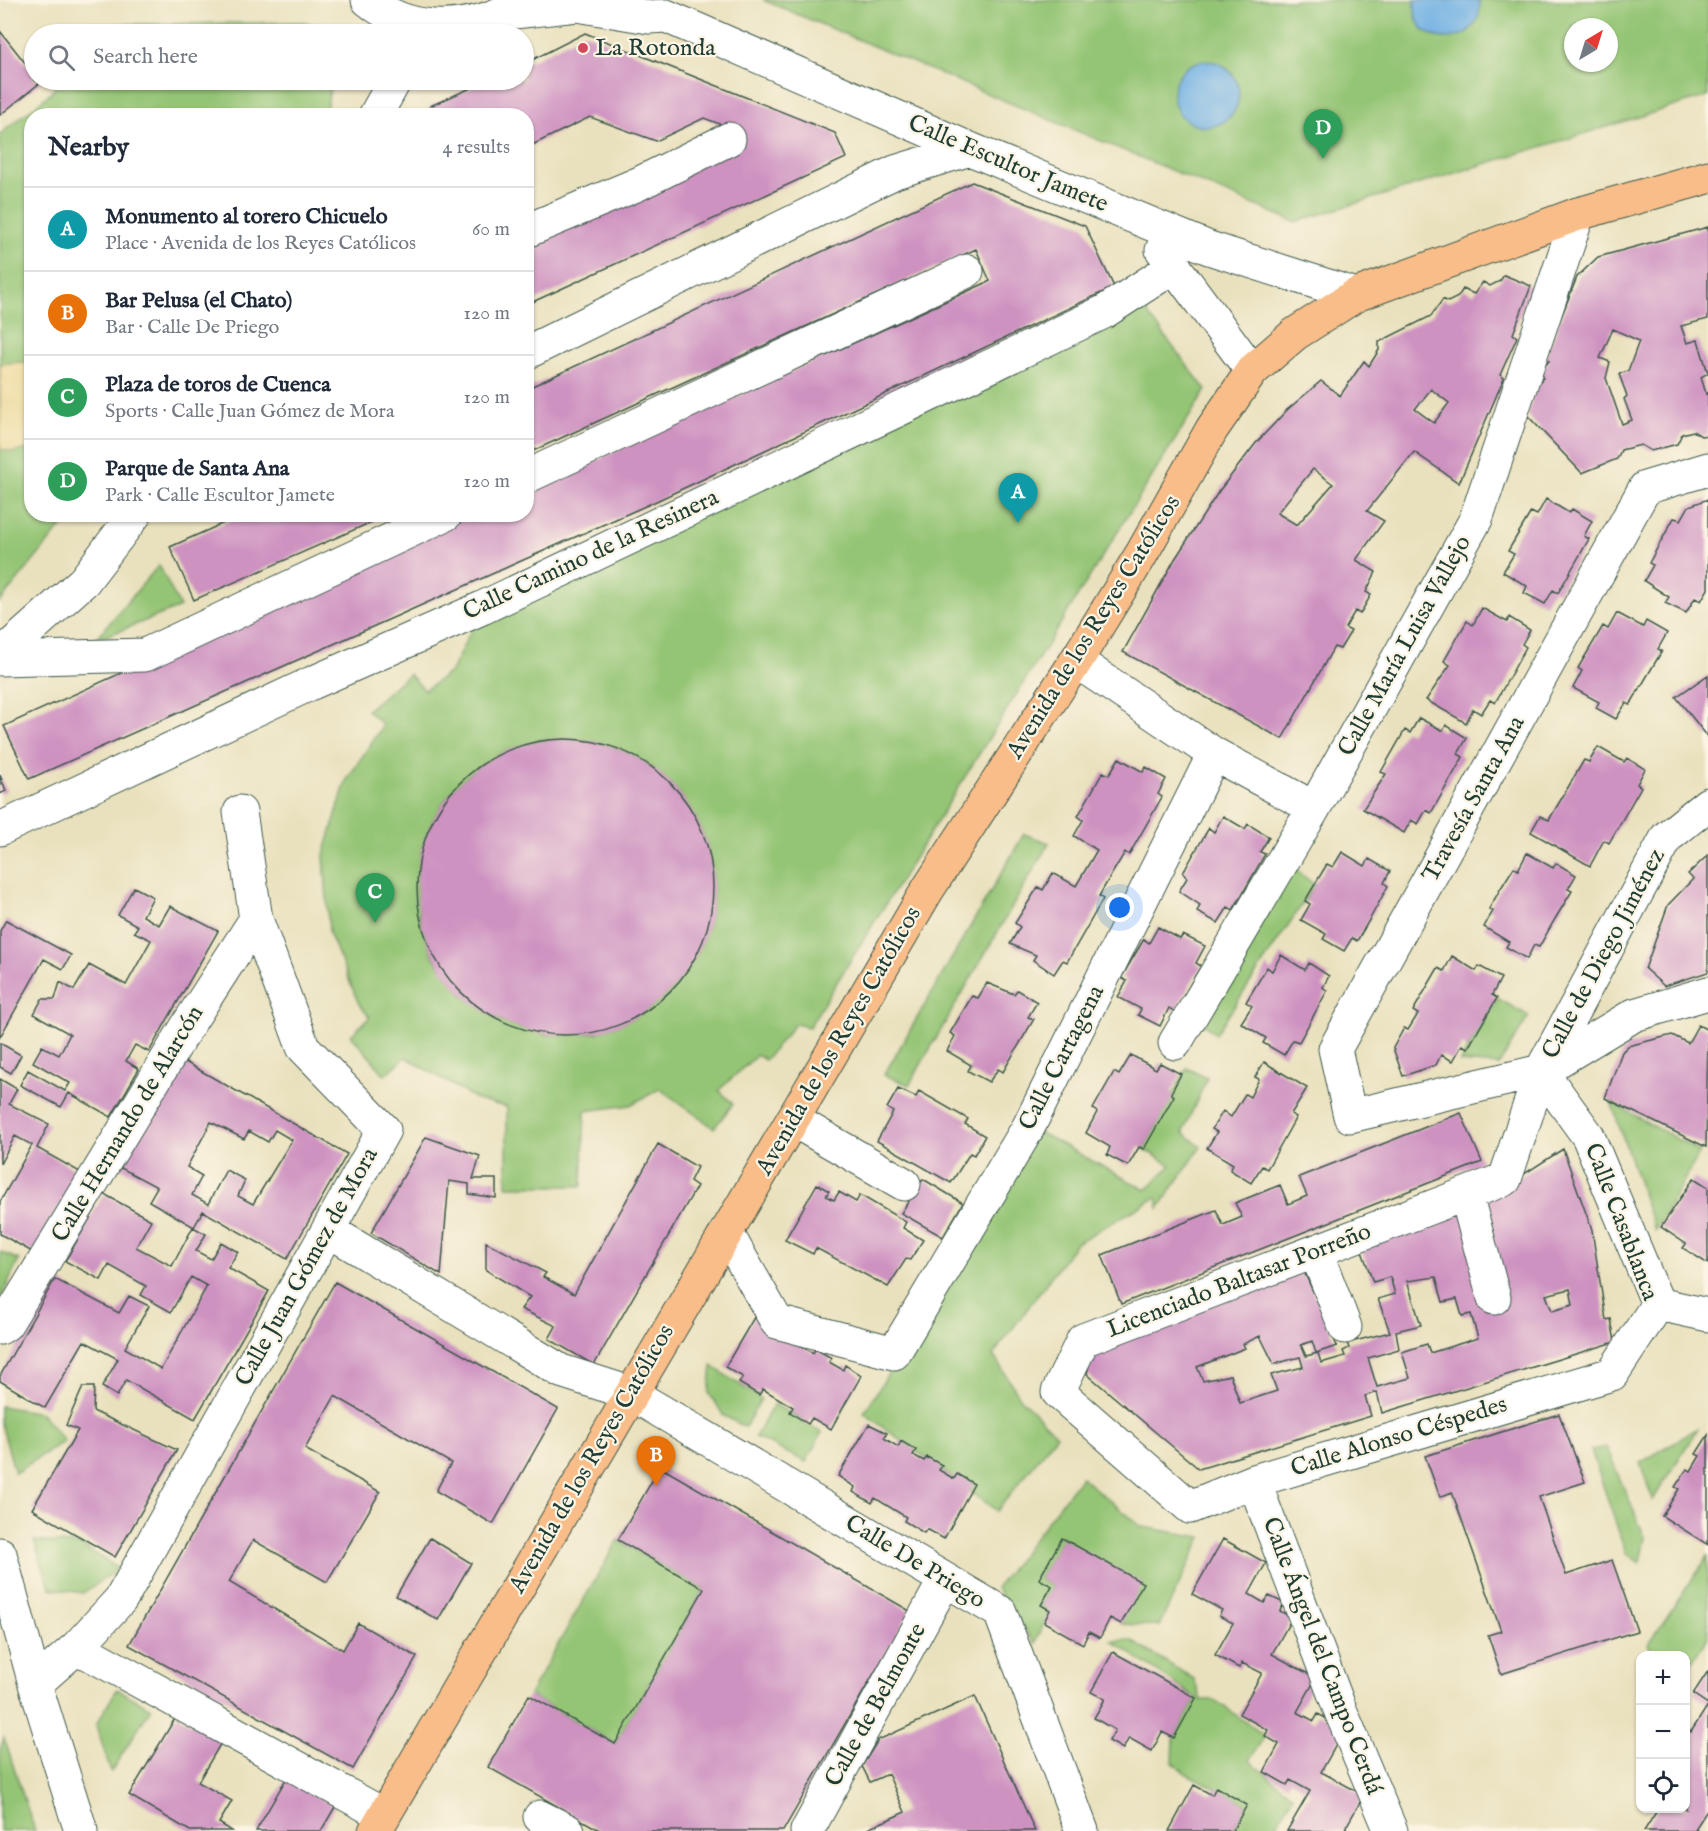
<!DOCTYPE html>
<html lang="en">
<head>
<meta charset="utf-8">
<style>
	:root { --surface:#fff; --page:#f6f6f7; --text:#1f2937; --muted:#747a83; --line:#e0e1e3; --accent:#d93025 }
	body { margin:0; font-family:"IM FELL English",serif; background:var(--page); color:var(--text) }
	.controls { position:absolute; right:18px; bottom:18px; display:grid; overflow:hidden; border-radius:12px; box-shadow:0 2px 4px #0004 }
	.controls button { width:54px; height:54px; display:grid; place-items:center; padding:0; border:0; border-bottom:2px solid var(--line); background:var(--surface); color:var(--text); font:30px sans-serif }
	.compass { position:absolute; left:1564px; top:18px; width:54px; height:54px; border-radius:50%; background:var(--surface); box-shadow:0 2px 4px #0004; rotate:38deg }
	.you { position:absolute; left:1120px; top:908px; width:21px; height:21px; margin:-15px; border:4px solid #fff; border-radius:50%; background:#1a73e8; box-shadow:0 0 0 9px #1a73e833 }
	.badge { display:grid; place-items:center; width:39px; height:39px; border-radius:50%; background:var(--accent); color:#fff; font-size:20px; font-weight:700 }
	.pin { position:absolute; translate:-50% -50px; filter:drop-shadow(0 2px 3px #0008) }
	.pin::after { content:''; position:absolute; top:32px; width:21px; height:18px; background:inherit; clip-path:polygon(0 0,100% 0,50% 100%) }
	.list { margin:0; padding:0; list-style:none }
	h2 { display:flex; justify-content:space-between; align-items:center; height:78px; margin:0; padding:0 24px; font-size:26px }
	h2 small { font-size:20px; font-weight:400; color:var(--muted) }
	.list li { display:grid; grid-template-columns:39px 1fr auto; gap:18px; align-items:center; box-sizing:border-box; height:84px; padding:0 24px; border-top:2px solid var(--line) }
	.list b { display:block; font-size:22px; white-space:nowrap }
	.list p { margin:0; font-size:20px; white-space:nowrap; color:var(--muted) }
	.list em { font-size:20px; font-style:normal; color:var(--muted) }
	.icon { flex:none; width:33px; height:33px; fill:none; stroke:currentColor; stroke-width:2; stroke-linecap:round; stroke-linejoin:round }
	.map { position:relative; flex:none; width:1708px; height:1831px; overflow:hidden }
	.search { position:absolute; background:var(--surface); box-shadow:0 2px 4px #0004; left:24px; top:24px; width:510px; height:66px; display:flex; align-items:center; gap:15px; box-sizing:border-box; padding:0 21px; border-radius:33px; color:var(--muted); font-size:22px }
	.panel { position:absolute; background:var(--surface); box-shadow:0 2px 4px #0004; left:24px; top:108px; width:510px; height:414px; border-radius:24px }
	.map>svg:first-child { display:block }
	.green { fill:#94c575; stroke:#5a8154; stroke-width:1.5; fill-rule:evenodd }
	.sand { fill:#eeda9e; stroke:#868c69; stroke-width:1.5 }
	.water { fill:#70b0e4; stroke:#48768c; stroke-width:1.5 }
	.building { fill:#ce92c1; fill-rule:evenodd }
	.lines { fill:none; stroke-linecap:round; stroke-linejoin:round }
	.minor-casing { stroke:#3d5649; stroke-width:35 }
	.major-casing { stroke:#3d5649; stroke-width:35 }
	.minor { stroke:#fff; stroke-width:33 }
	.major { stroke:#f8bd89; stroke-width:33 }
	.poi-dot { fill:#d1495b; stroke:#fcf5e5; stroke-width:2 }
	.labels { text-anchor:middle; dominant-baseline:central; stroke-width:4.5; stroke-linejoin:round; paint-order:stroke }
	.poi-label { font-size:24px; fill:#1f3d34; stroke:#fcf5e5; text-anchor:start }
	.street-label { font-size:24px; fill:#1f3d34; stroke:#fcf5e5 }
</style>
</head>
<body>
<div class="map">
<svg width="1708" height="1831" viewBox="0 0 1708 1831">
	<rect width="100%" height="100%" fill="#fcf5e5"/>
	<filter id="ink" filterUnits="userSpaceOnUse"><feTurbulence type="fractalNoise" baseFrequency=".0167" numOctaves="2"/><feDisplacementMap in="SourceGraphic" scale="12" xChannelSelector="R" yChannelSelector="G"/><feConvolveMatrix kernelMatrix="1 2 1 2 8 2 1 2 1" color-interpolation-filters="sRGB"/></filter>
	<filter id="wash" filterUnits="userSpaceOnUse"><feTurbulence type="fractalNoise" baseFrequency=".008" numOctaves="4" result="noise"/><feDisplacementMap in="SourceGraphic" scale="24" xChannelSelector="R" yChannelSelector="G"/><feGaussianBlur stdDeviation="1.35" result="paint"/><feColorMatrix in="noise" values="0 0 0 0 0 0 0 0 0 0 0 0 0 0 0 0 0 1.4 0 .05"/><feComposite in="paint" operator="in"/></filter>
	<g filter="url(#wash)">
		<rect width="100%" height="100%" fill="#e9e1bd"/>
		<path class="green" d="M763,0H1708V96L1295,222ZM1573,27H1609V63H1573Z
			M305,22L314,25L326,34H77L79,25Z
			M60,80H332L325,115L32,116V514L71,515L0,602V134L51,93Z
			M1142,306L1206,390L809,1027L795,1024L765,1060L757,1055L719,1090L733,1104L714,1128L660,1089L630,1105L585,1111L582,1186H507V1107L477,1100L406,1057L385,1075L351,1035L370,1017L359,1004L329,932L324,855L346,781L383,725L367,710L409,674L425,690L451,671L482,608ZM539,740H586L635,756L598,1033L546,1035L502,1022L463,995L434,958L418,914L495,756Z
			M159,565L180,607L94,641Z
			M1024,834L1049,843L909,1085L884,1075Z
			M1293,868L1315,885L1216,1034L1199,1020Z
			M1497,998L1529,1016L1499,1065L1460,1062Z
			M1187,1068L1207,1078L1183,1132L1201,1147L1159,1208L1157,1197L1076,1243L993,1355L1021,1399L1057,1435L997,1511L864,1413L1037,1131L1146,1190L1171,1165L1144,1149Z
			M1611,1102L1700,1152L1655,1231Z
			M0,1252L19,1260L0,1300Z
			M712,1366L761,1399L745,1427L724,1416L709,1393Z
			M774,1404L822,1432L806,1462L755,1437Z
			M0,1406L41,1413L64,1441L15,1473L0,1420Z
			M1698,1428L1653,1500L1640,1463Z
			M1606,1447L1645,1537L1640,1563L1626,1553L1591,1450Z
			M1081,1477L1142,1527L1202,1537L1159,1626L1121,1624L1062,1539L1039,1579L1052,1586L1041,1605L1050,1610L1035,1644L996,1588Z
			M618,1540L704,1589L615,1744L529,1695Z
			M34,1541L81,1545L119,1569L83,1593L50,1588Z
			M1708,1556V1637L1686,1671V1656L1655,1655L1648,1645Z
			M1130,1640L1194,1679L1201,1700H1215L1265,1736L1249,1760L1293,1796L1276,1824L1286,1831H1232L1247,1804L1187,1774L1173,1763L1174,1738L1196,1698L1112,1641Z
			M117,1689L151,1708L111,1772L96,1725Z
			M4,1738L35,1831H0V1749Z"/>
		<path class="sand" d="M21,362L31,365V449L13,452L0,449V364Z
			M417 887a148 148 0 1 1 296 0a148 148 0 1 1-296 0Z"/>
		<path class="water" d="M1415,0H1479C1488,48 1408,53 1415,0Z
			M1173 94a33 33 0 1 1 66 0a33 33 0 1 1-66 0Z"/>
		<g id="blocks">
			<path class="building" d="M0,31L34,74V80L41,82L0,115Z
				M585,33L835,133L846,158L526,305V239L733,129L704,118L656,141L590,117L526,148V116H427L430,106L489,80H524V64Z
				M972,182L1085,226L1114,287L652,503L29,779L4,726L473,514H526V492L990,281L976,249L526,454V389Z
				M1708,227V319L1681,326L1687,343L1698,340L1708,373L1701,377L1706,394L1708,393V435L1701,436L1693,431L1682,434L1677,444L1651,451L1641,445L1621,450L1617,459L1582,473L1527,415L1537,384L1543,378L1540,375L1542,367L1549,361L1545,358L1577,277L1598,257ZM1613,329L1639,341L1628,371L1619,374L1627,396L1624,399L1632,420L1622,424L1606,378L1610,362L1600,358Z
				M1504,275L1531,286L1513,334L1517,337L1500,375L1504,378L1459,483L1414,452L1367,511L1384,521L1356,560L1376,572L1366,592L1371,595L1360,614L1355,611L1345,628L1351,631L1340,649L1334,647L1282,739L1123,652L1175,559L1219,491L1256,443L1287,410L1321,381L1340,396L1364,361L1369,366L1379,350V342L1431,316L1443,299L1448,302L1458,297L1463,289L1474,294L1483,282L1490,286L1500,281ZM1431,389L1449,403L1434,423L1415,409ZM1313,469L1333,484L1297,525L1277,513Z
				M1546,499L1569,513L1572,509L1592,521L1584,536L1589,539L1558,593L1553,590L1545,604L1524,593L1527,586L1503,572L1514,554L1508,551L1518,534L1531,512L1537,515Z
				M1708,499V589L1701,601L1695,598L1686,613L1665,603L1669,597L1644,581L1653,565L1649,563L1674,518L1681,520L1689,506Z
				M244,514H390L194,600L170,547Z
				M1482,608L1507,622L1509,617L1530,630L1522,644L1526,647L1495,703L1490,700L1481,714L1473,709L1466,723L1426,700L1450,665L1444,661L1467,621L1473,625Z
				M1617,613L1643,627L1646,621L1667,633L1658,649L1662,651L1630,705L1626,703L1616,719L1596,708L1599,702L1573,688L1582,671L1578,668L1603,626L1608,629Z
				M1708,675V737L1676,697Z
				M1419,718L1443,731L1446,725L1467,738L1458,754L1463,757L1431,813L1426,810L1418,824L1411,820L1404,833L1363,809L1386,774L1381,772L1405,730L1410,733Z
				M417 887a148 148 0 1 1 296 0a148 148 0 1 1-296 0Z
				M1598,747L1624,762L1627,758L1645,769L1637,784L1641,787L1609,843L1604,840L1590,866L1531,832L1540,816L1549,820L1584,760L1589,762Z
				M1119,758L1143,772L1146,767L1166,779L1158,794L1162,797L1129,855L1125,852L1110,877L1099,896L1103,899L1067,962L1063,960L1054,974L1033,960L1036,955L1010,944L1020,927L1015,923L1038,887L1043,890L1053,873L1076,886L1097,850L1074,836L1083,820L1078,816L1103,772L1109,775Z
				M0,775L6,791L0,794Z
				M1223,816L1245,829L1248,824L1269,837L1260,852L1265,854L1233,910L1228,907L1218,923L1197,912L1200,905L1179,891L1187,878L1183,873L1196,850L1209,828L1214,832Z
				M1342,852L1365,866L1369,859L1390,871L1384,883L1388,886L1371,917L1357,941L1352,938L1344,951L1323,939L1326,934L1301,920L1310,904L1305,901L1327,864L1333,867Z
				M1527,853L1553,868L1556,863L1576,875L1568,889L1572,891L1555,919L1539,947L1534,945L1527,959L1506,947L1509,942L1484,927L1493,911L1489,909L1501,888L1514,867L1518,870Z
				M1708,855V972L1664,986L1645,969L1668,905L1693,879L1688,874Z
				M134,887L153,897L143,916L159,925L170,906L218,931L149,1052L135,1045L126,1061L139,1069L111,1117L69,1093L61,1107L20,1085L28,1070L65,1091L70,1083L33,1062L42,1046L59,1055L70,1034L34,1014L42,999H55L60,982L74,990L89,965L126,985L151,940L134,932L138,926L118,915Z
				M6,920L71,955L63,969L44,959L0,1037V931Z
				M1158,927L1180,939L1183,935L1205,946L1196,963L1201,966L1188,988L1175,1012L1169,1008L1160,1026L1138,1015L1141,1009L1118,997L1127,981L1121,978L1144,939L1149,943Z
				M1281,955L1305,970L1309,963L1329,976L1323,987L1327,991L1299,1042L1293,1040L1284,1055L1263,1043L1266,1038L1241,1023L1252,1006L1246,1002L1267,967L1272,971Z
				M1452,956L1476,971L1479,966L1501,978L1492,995L1497,998L1468,1048L1462,1045L1453,1061L1441,1055L1436,1065L1403,1076L1393,1048L1404,1028L1408,1030L1418,1014L1413,1011L1438,968L1444,971Z
				M987,983L1014,994L1017,990L1037,1002L1028,1017L1034,1019L1003,1072L998,1069L989,1082L968,1071L971,1065L947,1051L955,1036L950,1033L972,996L978,998Z
				M1698,1025L1708,1030L1706,1147L1605,1098L1622,1052L1628,1046L1672,1035L1688,1043Z
				M0,1043L21,1055L11,1073L0,1067Z
				M1131,1055L1156,1069L1160,1063L1181,1074L1171,1093L1174,1096L1144,1149L1139,1147L1128,1166L1107,1155L1110,1147L1086,1133L1097,1112L1093,1109L1114,1072L1119,1075Z
				M180,1059L347,1154L287,1259L203,1211L194,1227L149,1201L157,1187L119,1167ZM211,1122L244,1139L249,1131L268,1142L275,1130L292,1140L253,1204L238,1196L245,1180L226,1170L208,1204L192,1195L202,1176L187,1167Z
				M1264,1062L1307,1088L1291,1114L1296,1117L1280,1146L1267,1169L1262,1166L1251,1183L1230,1170L1233,1164L1207,1148L1217,1132L1212,1129L1223,1111L1231,1117L1245,1094L1250,1097L1259,1079L1255,1077Z
				M0,1079L17,1089L9,1104L49,1124L37,1148L80,1172L34,1253L0,1234V1202L32,1145L15,1136L0,1164Z
				M898,1089L916,1097L919,1091L968,1119L965,1124L985,1136L974,1155L970,1153L951,1183L877,1141L893,1112L887,1108Z
				M1461,1113L1482,1162L1121,1304L1102,1255L1216,1210L1223,1225L1242,1217L1235,1203L1280,1185L1288,1204L1307,1196L1299,1177Z
				M426,1137L480,1156L473,1179H496V1198L469,1194V1184L449,1181L441,1275L371,1233Z
				M658,1144L697,1167L690,1181L697,1186L594,1365L549,1339L556,1326L521,1309L530,1297L486,1270V1242L546,1273L543,1277L574,1294Z
				M1563,1149L1592,1230L1606,1320L1611,1319L1615,1342L1382,1413L1377,1392L1365,1396L1371,1416L1199,1469L1087,1374L1093,1349L1303,1269L1337,1346L1316,1353L1312,1341L1301,1345L1306,1356L1318,1353L1321,1363L1345,1356L1343,1351L1349,1348L1347,1343L1390,1332L1378,1299L1395,1294L1390,1277L1373,1282L1359,1243L1515,1180ZM1436,1277L1443,1302L1457,1299L1462,1316L1471,1314L1478,1338L1430,1353L1427,1344L1402,1352L1410,1378L1377,1387L1368,1358L1399,1349L1396,1331L1421,1325L1407,1281ZM1570,1289L1573,1305L1552,1311L1546,1295ZM1260,1336L1274,1364L1300,1357L1303,1367L1271,1375L1277,1391L1240,1403L1230,1375L1203,1381L1197,1367L1245,1348L1243,1344Z
				M1694,1178L1708,1187V1264L1683,1248L1686,1244L1661,1227Z
				M923,1179L963,1203L943,1237L901,1213Z
				M817,1184L829,1191L826,1196L834,1200L839,1192L856,1202L860,1195L906,1222L903,1228L923,1240L910,1260L906,1259L888,1287L816,1248L813,1254L785,1240Z
				M104,1194L151,1220L136,1247L172,1266L193,1227L206,1234L196,1251L211,1259L221,1242L238,1252L228,1268L269,1291L195,1419L126,1380L117,1396L102,1387L118,1359L84,1341L45,1408L0,1381V1376L55,1279L119,1313L129,1296L149,1306L125,1348L161,1369L207,1286L191,1277L171,1312L141,1295L146,1286L109,1265L101,1280L65,1261Z
				M335,1282L558,1409L493,1524L436,1491L451,1463L335,1396L305,1449L380,1492L327,1582L253,1540L229,1582L343,1650L358,1623L417,1657L353,1769L129,1645Z
				M756,1314L804,1341L801,1346L813,1353L815,1349L832,1358L829,1362L843,1370L845,1365L861,1376L831,1429L812,1418L808,1424L790,1412L793,1407L763,1389L759,1395L739,1383L743,1377L725,1367Z
				M83,1387H94L93,1411L177,1450L115,1557L32,1509L78,1430L66,1425Z
				M1559,1414L1585,1482L1539,1497L1566,1575L1612,1560L1637,1631L1501,1674L1488,1635L1501,1631L1452,1492L1440,1497L1425,1456Z
				M869,1424L887,1433L884,1438L898,1447L901,1441L916,1450L913,1455L924,1461L927,1457L942,1465L939,1470L954,1479L957,1474L974,1484L944,1539L927,1529L924,1533L904,1521L906,1517L875,1498L872,1503L853,1492L855,1487L838,1476Z
				M1708,1435V1545L1662,1516L1679,1489L1675,1487L1687,1469L1691,1471L1700,1456L1696,1454Z
				M660,1467L910,1611L783,1831H601L488,1767L529,1695L615,1744L704,1589L618,1540Z
				M430,1538L471,1563L438,1620L396,1596Z
				M1062,1538L1143,1583L1121,1624L1110,1618L1100,1638L1089,1632L1083,1644L1044,1622L1050,1610L1041,1605L1052,1586L1039,1579Z
				M1223,1539L1266,1563L1249,1594L1264,1603L1269,1596L1284,1603L1280,1611L1292,1618L1272,1654L1316,1678L1297,1712L1314,1721L1318,1714L1335,1723L1341,1736L1321,1772L1364,1795L1345,1829L1349,1831H1287L1310,1791L1290,1780L1287,1785L1264,1772L1279,1744L1265,1736L1268,1730L1239,1714L1262,1673L1242,1663L1239,1668L1215,1655L1233,1623L1219,1616L1222,1610L1192,1594Z
				M1113,1652L1196,1698L1174,1738L1162,1732L1152,1751L1129,1738L1123,1749L1109,1741L1115,1730L1094,1718L1105,1699L1091,1692Z
				M1708,1671V1704L1693,1694Z
				M975,1696L1035,1831H863L905,1812L888,1774L870,1782L862,1766L878,1740Z
				M1708,1705V1809L1695,1829L1698,1831H1644L1658,1809H1686V1729L1691,1732Z
				M177,1715L222,1741L198,1782L232,1801L219,1823L232,1831H190L129,1795Z
				M286,1779L335,1807L321,1831H256Z
				M1194,1785L1212,1795L1216,1787L1247,1805L1232,1831H1169Z"/>
		</g>
	</g>
	<g filter="url(#ink)">
		<use href="#blocks" fill-opacity="0" stroke="#3d5649" stroke-width="1.5"/>
		<g class="lines">
			<g class="minor-casing">
				<path id="minor" d="M368,0C413,38 476,31 522,2
					M505,13L577,5L649,17L666,16L970,149L1209,248L1356,295
					M375,116L395,80
					M526,231L638,184L729,139
					M1162,250L1252,371
					M526,353L895,172L970,149
					M1708,469L1645,488L1335,1049L1350,1116L1541,1071L1667,837L1708,804
					M526,477L967,271
					M0,656L84,581L135,514
					M0,659L145,655L446,514
					M1076,661L1214,754L1314,808L1476,519L1578,214
					M0,829L312,683L482,608L1104,312L1175,266
					M1175,1043L1314,808
					M1543,1070L1634,1015L1708,993
					M1541,1071L1588,1136L1658,1304L1612,1374L1254,1481L1190,1507L1058,1392L1083,1340L1505,1179Z
					M793,1120L904,1184
					M1466,1194L1494,1298
					M328,1230L561,1371L630,1393L1000,1612L1082,1831
					M726,1232L777,1322L894,1353L1028,1128L1214,754
					M1316,1252L1345,1327
					M1658,1304L1708,1315
					M0,1328L6,1324L189,1023L256,919
					M1254,1481L1341,1712L1391,1831
					M0,1554L35,1684L81,1831
					M77,1647L384,1815
					M35,1684L77,1647L121,1599L384,1130L303,1047L256,919L240,812
					M540,1817L568,1831
					M807,1831L945,1580"/>
			</g>
			<g class="major-casing">
				<path id="major" d="M375,1831L928,889L1076,661L1141,555L1212,429L1252,371L1295,334L1356,295L1578,214L1708,177"/>
			</g>
			<use href="#minor" class="minor"/>
			<use href="#major" class="major"/>
		</g>
	</g>
	<circle class="poi-dot" cx="583" cy="48" r="6"/>
	<g class="labels">
		<g class="poi-label">
			<text x="595" y="48">La Rotonda</text>
		</g>
		<g class="street-label">
			<text transform="translate(1008 164) rotate(23)">Calle Escultor Jamete</text>
			<text transform="translate(591 555) rotate(-25)">Calle Camino de la Resinera</text>
			<text transform="translate(1094 627) rotate(-58)">Avenida de los Reyes Católicos</text>
			<text transform="translate(1405 646) rotate(-61)">Calle María Luisa Vallejo</text>
			<text transform="translate(1474 799) rotate(-61)">Travesía Santa Ana</text>
			<text transform="translate(1604 954) rotate(-62)">Calle de Diego Jiménez</text>
			<text transform="translate(839 1041) rotate(-60)">Avenida de los Reyes Católicos</text>
			<text transform="translate(1062 1058) rotate(-63)">Calle Cartagena</text>
			<text transform="translate(128 1124) rotate(-59)">Calle Hernando de Alarcón</text>
			<text transform="translate(1621 1222) rotate(69)">Calle Casablanca</text>
			<text transform="translate(307 1267) rotate(-61)">Calle Juan Gómez de Mora</text>
			<text transform="translate(1239 1281) rotate(-21)">Licenciado Baltasar Porreño</text>
			<text transform="translate(1399 1437) rotate(-17)">Calle Alonso Céspedes</text>
			<text transform="translate(592 1459) rotate(-60)">Avenida de los Reyes Católicos</text>
			<text transform="translate(915 1562) rotate(31)">Calle De Priego</text>
			<text transform="translate(1322 1656) rotate(69)">Calle Ángel del Campo Cerdá</text>
			<text transform="translate(876 1705) rotate(-61)">Calle de Belmonte</text>
		</g>
	</g>
</svg>
<div class="controls">
<button>+</button>
<button>−</button>
<button><svg class="icon" aria-label="locate" viewBox="0 0 24 24"><circle cx="12" cy="12" r="6"/><path d="M12 2v4M12 18v4M2 12h4M18 12h4"/></svg></button>
</div>
<svg class="compass" viewBox="-18 -18 36 36"><path d="M0-13l5 13h-10z" fill="#e53935"/><path d="M0 13l5-13h-10z" fill="#747a83"/></svg>
<div class="you"></div>
<div class="pin badge" style="left:1018px;top:523px;background:#0f9aa8">A</div>
<div class="pin badge" style="left:656px;top:1486px;background:#e8710a">B</div>
<div class="pin badge" style="left:375px;top:923px;background:#2e9e5b">C</div>
<div class="pin badge" style="left:1323px;top:159px;background:#2e9e5b">D</div>
<div class="search"><svg class="icon" aria-label="search" viewBox="0 0 24 24"><circle cx="10" cy="10" r="6"/><path d="M15 15l6 6"/></svg>Search here</div>
<section class="panel">
<h2>Nearby<small>4 results</small></h2>
<ul class="list">
<li><span class="badge" style="background:#0f9aa8">A</span><div><b>Monumento al torero Chicuelo</b><p>Place · Avenida de los Reyes Católicos</p></div><em>60 m</em></li>
<li><span class="badge" style="background:#e8710a">B</span><div><b>Bar Pelusa (el Chato)</b><p>Bar · Calle De Priego</p></div><em>120 m</em></li>
<li><span class="badge" style="background:#2e9e5b">C</span><div><b>Plaza de toros de Cuenca</b><p>Sports · Calle Juan Gómez de Mora</p></div><em>120 m</em></li>
<li><span class="badge" style="background:#2e9e5b">D</span><div><b>Parque de Santa Ana</b><p>Park · Calle Escultor Jamete</p></div><em>120 m</em></li>
</ul>
</section>
</div>
</body>
</html>
